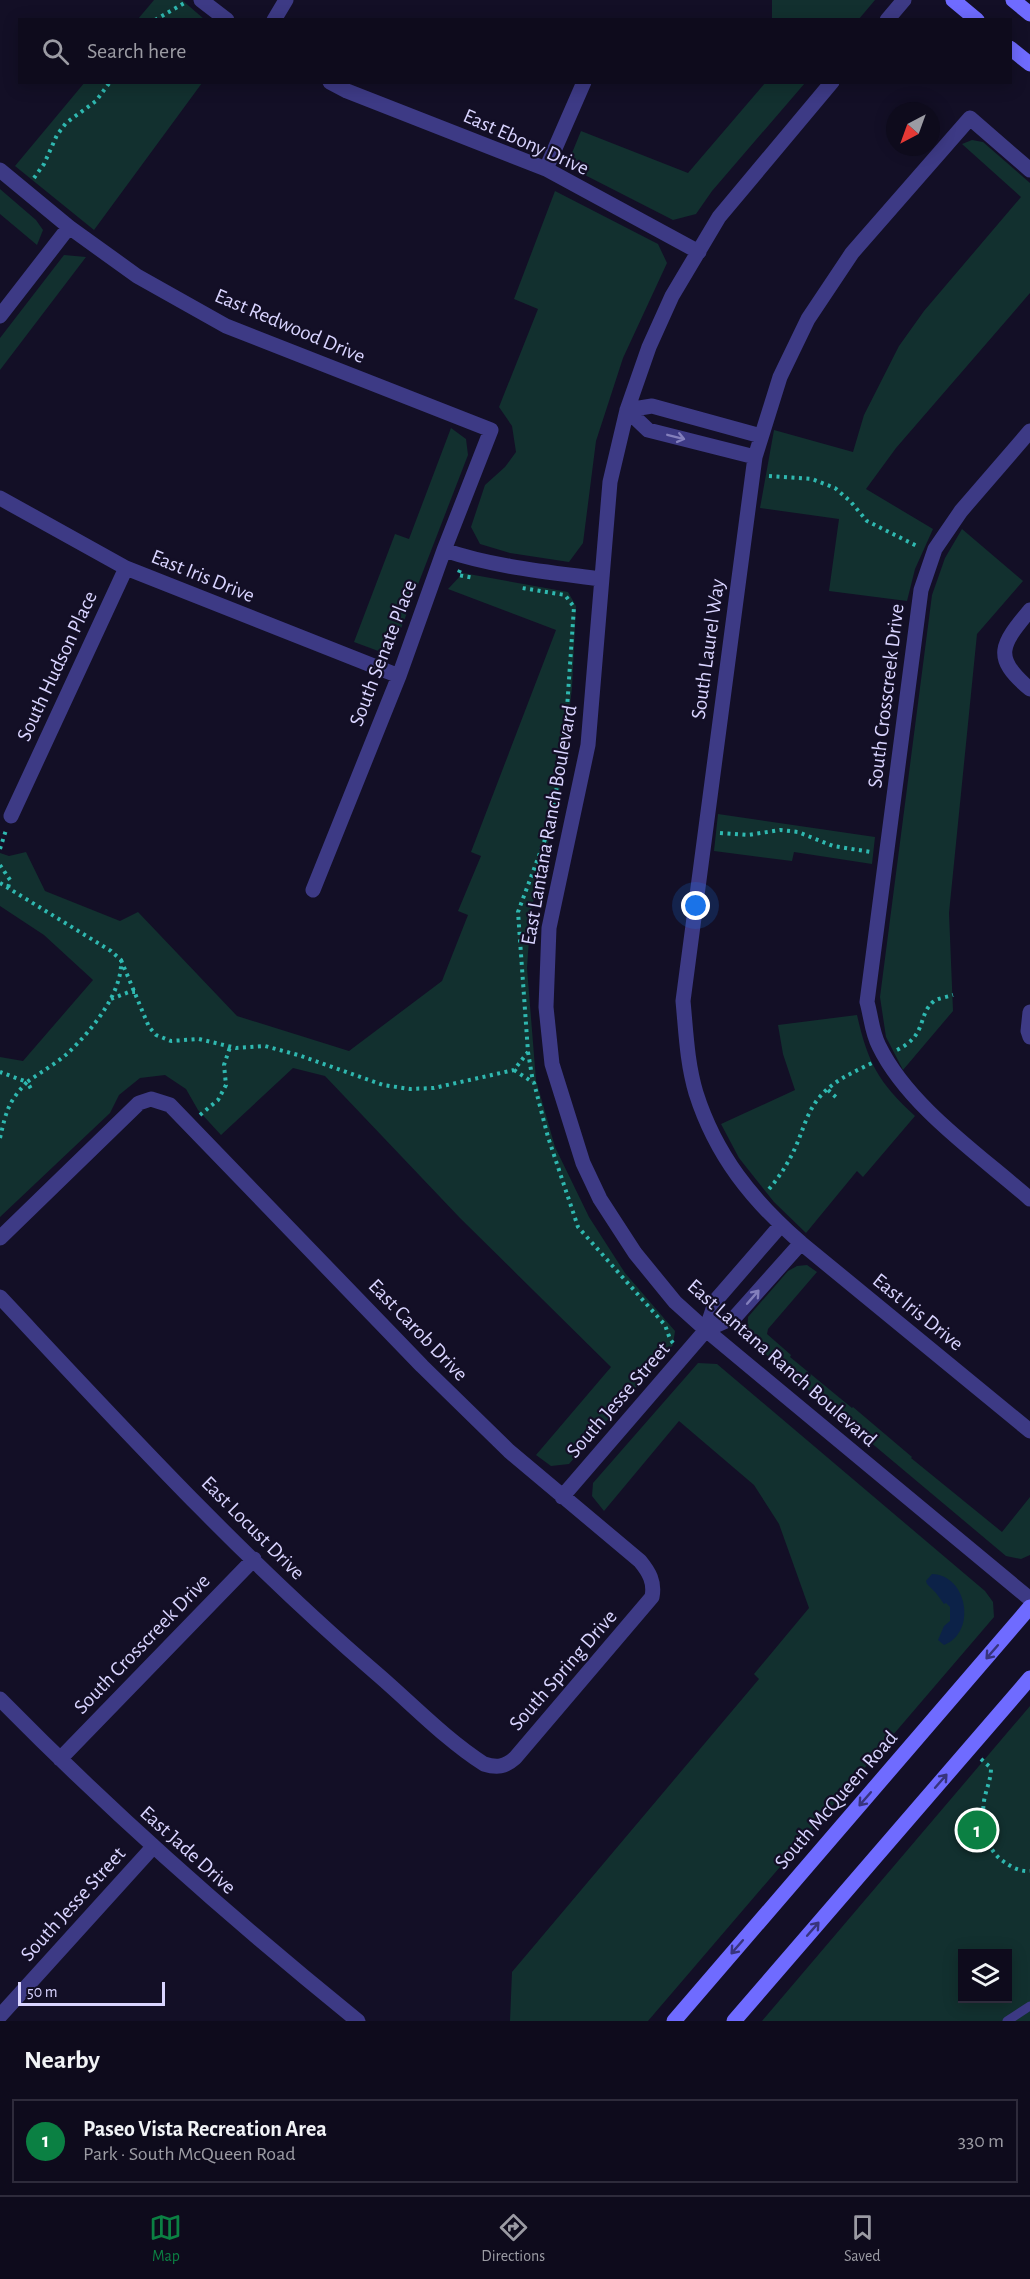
<!DOCTYPE html>
<html lang="en">
<head>
<meta charset="utf-8">
<style>
	:root { --surface:#0e0b1c; --page:#171425; --text:#f1f3f6; --muted:#9b9ba3; --line:#2e2b3b; --accent:#0b8043 }
	body { margin:0; font-family:"Alegreya Sans",sans-serif; background:var(--page); color:var(--text) }
	.controls { position:absolute; right:18px; bottom:18px; display:grid; overflow:hidden; border-radius:0px; box-shadow:0 3px 15px #0003 }
	.controls button { width:54px; height:54px; display:grid; place-items:center; padding:0; border:0; border-bottom:2px solid var(--line); background:var(--surface); color:var(--text); font:30px sans-serif }
	.compass { position:absolute; left:886px; top:102px; width:54px; height:54px; border-radius:50%; background:var(--surface); box-shadow:0 3px 15px #0003; rotate:221deg }
	.scale { position:absolute; left:18px; bottom:15px; width:147px; box-sizing:border-box; padding-left:6px; border:3px solid #d9d4ff; border-top:0; font-size:16px; line-height:21px; white-space:nowrap; color:#d9d4ff; -webkit-text-stroke:4px #130f26; paint-order:stroke }
	.you { position:absolute; left:696px; top:906px; width:21px; height:21px; margin:-15px; border:4px solid #fff; border-radius:50%; background:#1a73e8; box-shadow:0 0 0 9px #1a73e833 }
	.badge { display:grid; place-items:center; width:39px; height:39px; border-radius:50%; background:var(--accent); color:#fff; font-size:20px; font-weight:700 }
	.pin { position:absolute; translate:-50% -50%; border:3px solid #fff; box-shadow:0 2px 6px #0006 }
	.list { margin:0; padding:0; list-style:none }
	h2 { display:flex; justify-content:space-between; align-items:center; height:78px; margin:0; padding:0 24px; font-size:26px }
	h2 small { font-size:20px; font-weight:400; color:var(--muted) }
	.list li { display:grid; grid-template-columns:39px 1fr auto; gap:18px; align-items:center; box-sizing:border-box; height:84px; margin:0 12px 12px; padding:0 12px; border:2px solid var(--line); border-radius:0px }
	.list b { display:block; font-size:22px; white-space:nowrap }
	.list p { margin:0; font-size:20px; white-space:nowrap; color:var(--muted) }
	.list em { font-size:20px; font-style:normal; color:var(--muted) }
	.icon { flex:none; width:33px; height:33px; fill:none; stroke:currentColor; stroke-width:2; stroke-linecap:round; stroke-linejoin:round }
	.map { position:relative; flex:none; width:1030px; height:2021px; overflow:hidden }
	.search { position:absolute; background:var(--surface); box-shadow:0 3px 15px #0003; left:18px; right:18px; top:18px; height:66px; display:flex; align-items:center; gap:15px; box-sizing:border-box; padding:0 21px; border-radius:0px; color:var(--muted); font-size:22px }
	.sheet { height:174px; background:var(--surface) }
	nav { display:flex; justify-content:space-around; align-items:center; box-sizing:border-box; height:84px; border-top:2px solid var(--line); background:var(--surface); font-size:16px; color:var(--muted) }
	nav a { display:grid; justify-items:center; gap:3px }
	nav .on { color:var(--accent) }
	.map>svg:first-child { display:block }
	.green { fill:#12302f; fill-rule:evenodd }
	.water { fill:#0c2248 }
	.lines { fill:none; stroke-linecap:round; stroke-linejoin:round }
	.path { stroke:#2fb8b0; stroke-width:4; stroke-dasharray:3 4.5; stroke-linecap:butt }
	.service { stroke:#3d3a85; stroke-width:9 }
	.minor { stroke:#3d3a85; stroke-width:15 }
	.secondary { stroke:#6f6bff; stroke-width:15 }
	.oneway { stroke:#837fbc }
	.oneway2 { stroke:#38347d }
	.labels { text-anchor:middle; dominant-baseline:central; stroke-width:4.5; stroke-linejoin:round; paint-order:stroke }
	.street-label { font-size:21px; fill:#d9d4ff; stroke:#130f26 }
</style>
</head>
<body>
<div class="map">
<svg width="1030" height="2021" viewBox="0 0 1030 2021">
	<rect width="100%" height="100%" fill="#130f26"/>
	<path class="green" d="M154,0H182L204,19H138Z
		M772,0H875L859,19L772,20Z
		M85,82L202,83L94,230L15,166Z
		M765,83H805L712,191L696,214L673,220L579,172L572,153L581,131L688,173Z
		M972,140L983,142L1030,183V293L896,448L866,489L933,529L915,569L907,601L829,591L839,519L760,508L774,430L853,452L864,415L899,346L924,311L1021,197L962,144Z
		M0,189L36,220L43,230L37,245L0,214Z
		M555,191L658,244L667,263L623,358L596,441L583,543L569,562L510,553L480,544L471,527L485,485L505,467L516,452L512,426L499,407L538,309L514,299Z
		M64,255L86,257L0,370V338Z
		M451,428L466,439L468,455L395,644L381,652L354,642L395,534L409,539Z
		M962,529L1023,581L977,634L949,913L953,1011L903,1070L886,1037L880,997L932,595L945,558Z
		M463,573L568,592L576,606L572,688L558,804L531,910L527,968L536,1080L555,1147L589,1217L625,1273L675,1331L673,1345L569,1464L551,1466L536,1455L611,1367L460,1218L325,1076L293,1068L221,1135L198,1110L186,1089L165,1075L140,1078L119,1095L110,1113L0,1217V1057L23,1061L93,980L44,935L0,906V853L9,856L26,852L45,891L120,921L138,912L237,1016L349,1051L442,981L468,915L458,911L481,856L471,852L556,630L448,589Z
		M718,814L875,837L872,864L794,852L792,861L714,851Z
		M857,1015C868,1063 878,1082 915,1116L863,1177L857,1171L806,1233L774,1202L739,1158L721,1124L795,1090L783,1054L778,1025Z
		M807,1265L817,1272L768,1329L767,1334L791,1355L790,1357L852,1408L853,1407L912,1457L911,1458L1002,1532L1030,1497V1555L1021,1559L1006,1556L751,1342L747,1334L748,1317L788,1271L797,1266Z
		M698,1363L717,1364L985,1591L993,1602L994,1617L648,2021H510L512,1972L759,1679L754,1674L809,1608L779,1524L754,1485L679,1421L604,1511L592,1496L593,1483Z
		M1030,1706V2021H762ZM962,1954H1008V1998H962Z"/>
	<path class="water" d="M932,1574C968,1575 977,1633 944,1645L938,1640L944,1626L950,1621V1607L946,1603L944,1604L936,1593L927,1584L926,1581Z"/>
	<g class="lines">
		<path class="path" d="M155,20L186,2
			M34,178L44,164L57,135L66,123L96,101L110,82
			M769,476L812,479L835,488L850,501L867,521L919,547
			M460,570L458,575L474,578
			M720,833L748,835L780,830L798,832L833,846L871,852
			M0,849L6,830
			M0,865L10,880L8,888
			M0,883L111,951L121,960C123,992 92,1030 69,1052C57,1063 41,1072 27,1082L0,1072
			M121,960L149,1027L156,1035L171,1041L199,1039L236,1048L265,1046L298,1055L383,1085L410,1089L434,1088L514,1070L528,1052L518,912L547,834L555,799L566,723L574,607L565,595L522,588
			M111,999L129,992H135
			M897,1050C928,1035 917,1015 934,1001C939,998 947,997 953,995
			M528,1052L533,1082
			M514,1070L534,1083L548,1137L578,1227L665,1325L670,1339L673,1343
			M828,1090L838,1099
			M200,1115L218,1100L226,1085L224,1065L230,1047
			M0,1138C6,1112 8,1102 27,1082L33,1092
			M769,1189C780,1176 789,1162 796,1146C803,1130 807,1113 818,1099C832,1081 852,1073 872,1063
			M981,1759L991,1768C991,1780 986,1789 984,1801C981,1822 985,1849 1003,1861C1011,1867 1020,1872 1030,1871"/>
		<path class="service" d="M1007,2021L1030,2006"/>
		<path class="minor" d="M201,0L227,20
			M274,20L286,0
			M887,20L904,0
			M330,82L347,91L546,169L699,252
			M832,82L719,217L672,296L649,347L627,410L610,482L588,745L549,928L546,1007L552,1064L583,1163L600,1199L635,1253L675,1302L706,1330L1030,1599
			M546,169L584,82
			M0,170L69,227L137,276L226,326L491,430L444,550L399,676L313,890
			M1030,170L970,118L852,253L808,319L780,377L755,457L683,1001C686,1032 687,1063 696,1093C716,1156 752,1200 801,1243L1030,1431
			M0,316L69,227
			M627,410L648,430L755,457
			M627,410L652,406L761,436
			M1030,431L961,511L935,549L921,590L867,1002C871,1016 872,1033 879,1046C908,1106 980,1155 1030,1199
			M0,498L126,568L399,676
			M444,550C494,567 548,572 601,579
			M1030,610C1002,644 991,657 1030,689
			M11,816L126,568
			M1030,1012L1028,1031L1030,1037
			M0,1238L139,1103L151,1099L170,1105L422,1366L509,1451L640,1561C649,1572 655,1582 652,1597L515,1758C505,1767 497,1768 484,1764C445,1739 411,1703 376,1673C242,1558 121,1426 0,1297
			M706,1330L735,1317L801,1243
			M562,1497L706,1330L716,1300L781,1225
			M0,1699C113,1814 233,1920 358,2021
			M60,1759L254,1559
			M0,2016L153,1847"/>
		<path class="secondary" d="M953,0L977,20
			M1013,0L1030,14
			M1010,48L1030,64
			M674,2021L1030,1607
			M734,2021L1030,1678"/>
	</g>
	<defs><path id="oneway-shaft" d="M-6 0H5M1.5-3L5.5 0L1.5 3" fill="none" stroke-width="1.6" stroke-linecap="round" stroke-linejoin="round" transform="scale(1.5)"/></defs>
	<g class="oneway">
		<use href="#oneway-shaft" transform="translate(676 437) rotate(14)"/>
		<use href="#oneway-shaft" transform="translate(753 1297) rotate(-49)"/>
	</g>
	<g class="oneway2">
		<use href="#oneway-shaft" transform="translate(992 1652) rotate(131)"/>
		<use href="#oneway-shaft" transform="translate(941 1781) rotate(-49)"/>
		<use href="#oneway-shaft" transform="translate(865 1799) rotate(131)"/>
		<use href="#oneway-shaft" transform="translate(813 1929) rotate(-49)"/>
		<use href="#oneway-shaft" transform="translate(737 1947) rotate(131)"/>
	</g>
	<g class="labels">
		<g class="street-label">
			<text transform="translate(526 142) rotate(24)">East Ebony Drive</text>
			<text transform="translate(290 326) rotate(23)">East Redwood Drive</text>
			<text transform="translate(203 576) rotate(22)">East Iris Drive</text>
			<text transform="translate(708 649) rotate(-82)">South Laurel Way</text>
			<text transform="translate(383 653) rotate(-69)">South Senate Place</text>
			<text transform="translate(57 666) rotate(-65)">South Hudson Place</text>
			<text transform="translate(886 696) rotate(-83)">South Crosscreek Drive</text>
			<text transform="translate(549 825) rotate(-80)">East Lantana Ranch Boulevard</text>
			<text transform="translate(918 1312) rotate(39)">East Iris Drive</text>
			<text transform="translate(418 1330) rotate(46)">East Carob Drive</text>
			<text transform="translate(782 1363) rotate(41)">East Lantana Ranch Boulevard</text>
			<text transform="translate(618 1400) rotate(-49)">South Jesse Street</text>
			<text transform="translate(253 1528) rotate(45)">East Locust Drive</text>
			<text transform="translate(142 1644) rotate(-46)">South Crosscreek Drive</text>
			<text transform="translate(563 1670) rotate(-49)">South Spring Drive</text>
			<text transform="translate(836 1800) rotate(-49)">South McQueen Road</text>
			<text transform="translate(188 1850) rotate(42)">East Jade Drive</text>
			<text transform="translate(73 1904) rotate(-48)">South Jesse Street</text>
		</g>
	</g>
</svg>
<div class="controls">
<button><svg class="icon" aria-label="layers" viewBox="0 0 24 24"><path d="M12 4l9 5-9 5-9-5zM3 14l9 5 9-5"/></svg></button>
</div>
<svg class="compass" viewBox="-18 -18 36 36"><path d="M0-13l5 13h-10z" fill="#e53935"/><path d="M0 13l5-13h-10z" fill="#9b9ba3"/></svg>
<div class="scale">50 m</div>
<div class="you"></div>
<div class="pin badge" style="left:977px;top:1830px">1</div>
<div class="search"><svg class="icon" aria-label="search" viewBox="0 0 24 24"><circle cx="10" cy="10" r="6"/><path d="M15 15l6 6"/></svg>Search here</div>
</div>
<section class="sheet">
<h2>Nearby<small></small></h2>
<ul class="list">
<li><span class="badge">1</span><div><b>Paseo Vista Recreation Area</b><p>Park · South McQueen Road</p></div><em>330 m</em></li>
</ul>
</section>
<nav>
<a class="on"><svg class="icon" aria-label="map" viewBox="0 0 24 24"><path d="M3 6l6-2 6 2 6-2v14l-6 2-6-2-6 2zM9 4v14M15 6v14"/></svg>Map</a>
<a><svg class="icon" aria-label="directions" viewBox="0 0 24 24"><path d="M12 3l9 9-9 9-9-9zM9 14v-3h6M13 9l2 2-2 2"/></svg>Directions</a>
<a><svg class="icon" aria-label="saved" viewBox="0 0 24 24"><path d="M7 4h10v16l-5-4-5 4z"/></svg>Saved</a>
</nav>
</body>
</html>
